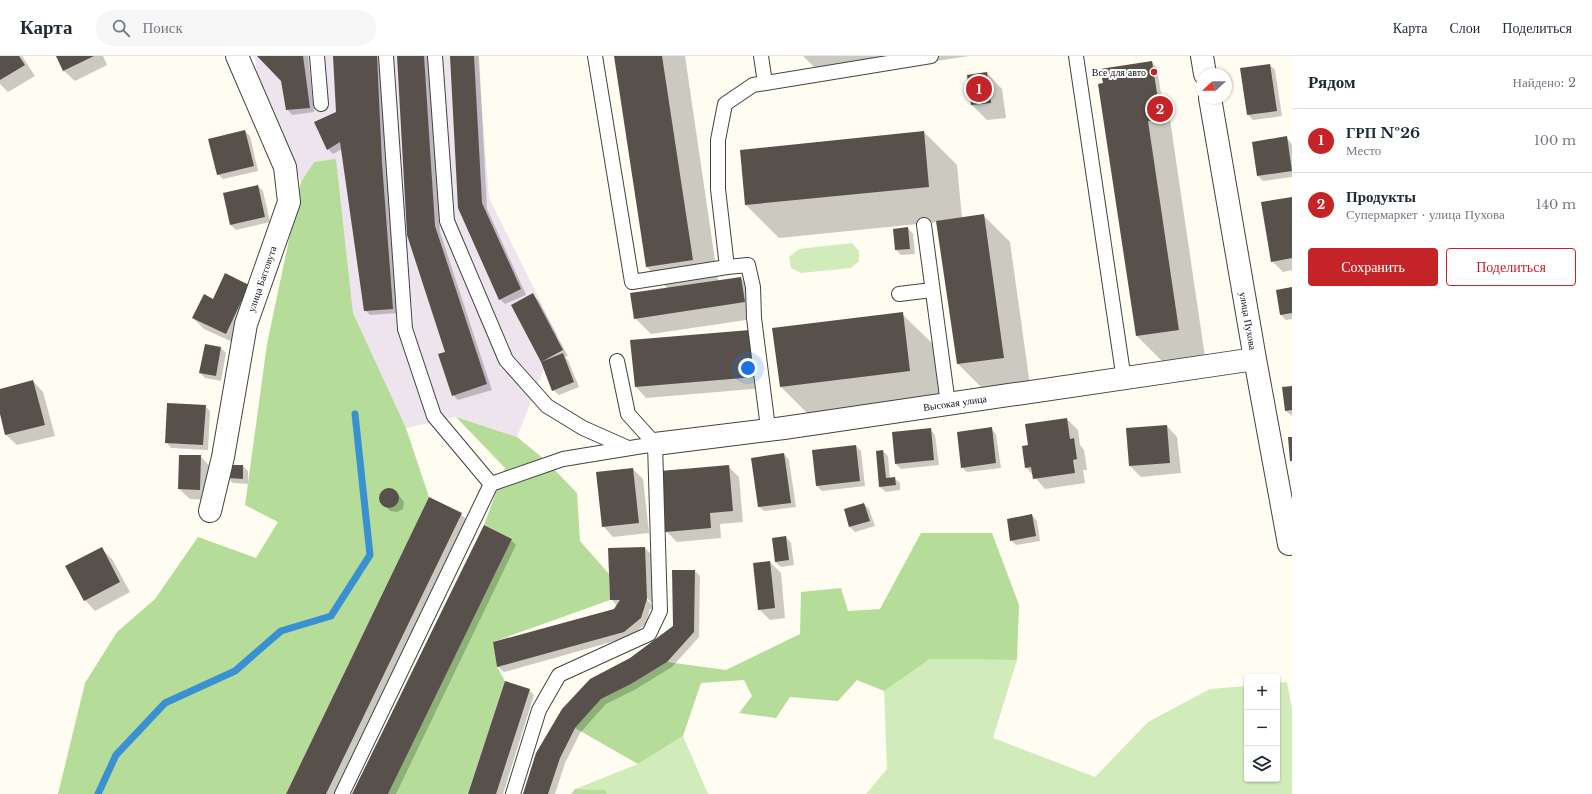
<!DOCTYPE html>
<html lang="ru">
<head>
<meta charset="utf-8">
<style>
	:root { --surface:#fff; --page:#f6f6f7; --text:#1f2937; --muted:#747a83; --line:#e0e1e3; --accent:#c42327 }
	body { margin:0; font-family:"Libre Baskerville",serif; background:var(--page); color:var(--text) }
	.controls { position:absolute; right:12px; bottom:12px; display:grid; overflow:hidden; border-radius:4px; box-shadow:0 1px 3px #0004 }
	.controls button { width:36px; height:36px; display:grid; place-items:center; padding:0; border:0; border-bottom:1px solid var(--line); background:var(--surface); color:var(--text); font:20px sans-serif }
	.compass { position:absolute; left:1196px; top:12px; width:36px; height:36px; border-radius:50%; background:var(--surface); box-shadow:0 1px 3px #0004; rotate:249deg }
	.you { position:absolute; left:748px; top:312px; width:14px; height:14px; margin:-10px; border:3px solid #fff; border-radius:50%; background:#1a73e8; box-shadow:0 0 0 6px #1a73e833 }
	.badge { display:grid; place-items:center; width:26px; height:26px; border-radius:50%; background:var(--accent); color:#fff; font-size:13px; font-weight:700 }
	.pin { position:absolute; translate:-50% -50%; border:2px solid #fff; box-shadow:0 1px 4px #0006 }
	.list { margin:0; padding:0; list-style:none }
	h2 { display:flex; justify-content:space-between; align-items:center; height:52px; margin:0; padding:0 16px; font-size:17px }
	h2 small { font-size:13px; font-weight:400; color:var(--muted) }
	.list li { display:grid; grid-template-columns:26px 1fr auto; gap:12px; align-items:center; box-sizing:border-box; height:64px; padding:0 16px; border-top:1px solid var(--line) }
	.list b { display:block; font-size:15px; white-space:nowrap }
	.list p { margin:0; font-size:13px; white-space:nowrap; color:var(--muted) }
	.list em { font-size:13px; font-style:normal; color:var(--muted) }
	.actions { display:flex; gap:8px; padding:12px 16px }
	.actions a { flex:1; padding:9px 0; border:1px solid var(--accent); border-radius:4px; text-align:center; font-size:14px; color:var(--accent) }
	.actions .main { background:var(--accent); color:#fff }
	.icon { flex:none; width:22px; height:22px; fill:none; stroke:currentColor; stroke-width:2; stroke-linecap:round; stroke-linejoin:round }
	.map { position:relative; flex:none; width:1292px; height:738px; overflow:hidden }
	header { display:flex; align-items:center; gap:24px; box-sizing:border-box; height:56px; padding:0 20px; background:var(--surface); border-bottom:1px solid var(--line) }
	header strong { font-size:19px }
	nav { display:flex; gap:22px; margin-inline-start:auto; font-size:14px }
	.search { width:280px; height:36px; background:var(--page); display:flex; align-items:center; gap:10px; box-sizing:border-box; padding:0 14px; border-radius:22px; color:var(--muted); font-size:15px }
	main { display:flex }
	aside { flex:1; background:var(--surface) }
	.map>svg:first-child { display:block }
	.industrial { fill:#ede4ee }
	.green { fill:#d2ebba }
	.forest { fill:#b5dc98 }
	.shadow { fill:#0003 }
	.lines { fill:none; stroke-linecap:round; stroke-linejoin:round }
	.stream { stroke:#3a91d1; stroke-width:7 }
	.building { fill:#58514b }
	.service-casing { stroke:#424242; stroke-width:16 }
	.minor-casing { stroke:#424242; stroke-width:24 }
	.service { stroke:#fff; stroke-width:14 }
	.minor { stroke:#fff; stroke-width:22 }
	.poi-dot { fill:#c42327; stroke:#fff; stroke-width:1.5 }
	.labels { text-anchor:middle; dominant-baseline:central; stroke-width:4; stroke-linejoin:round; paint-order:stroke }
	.poi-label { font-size:10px; fill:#0f0f0f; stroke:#fff; text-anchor:end }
	.street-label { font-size:10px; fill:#0f0f0f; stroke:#fff }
</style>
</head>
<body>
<header>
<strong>Карта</strong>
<div class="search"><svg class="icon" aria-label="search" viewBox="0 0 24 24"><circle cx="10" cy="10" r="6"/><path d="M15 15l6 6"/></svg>Поиск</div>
<nav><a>Карта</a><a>Слои</a><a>Поделиться</a></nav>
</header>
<main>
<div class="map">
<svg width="1292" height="738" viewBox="0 0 1292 738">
	<rect width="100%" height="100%" fill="#fffdf1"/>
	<path class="industrial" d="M255,0H478L489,142L557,279L517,381L456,361L406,372L353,257L336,104L314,106L301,126L258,28Z"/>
	<path class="green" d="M852,187L859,195V205L851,212L801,217L791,212L789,201L799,193Z
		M930,603L1017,604L993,682L1095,721L1148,666L1210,633L1247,630V723H1277V627L1287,626L1292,653V738H866L887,713L884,635Z
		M683,680L708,738H607L605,734L575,733L638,708Z"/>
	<path class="forest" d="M336,103L353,257L406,372L429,441L286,738H58L85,627L117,576L155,543L198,481L256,502L278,466L245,449L267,288L301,126L314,106Z
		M456,361L517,381L544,403L577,437L580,485L609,518L610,544L493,586L497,611L505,625L468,738H388L512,483L484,469L505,412Z
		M921,477H992L1019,549L1017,604L930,603L884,635L857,624L838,645L790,641L776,662L739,657L752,640L744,624L701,627L683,680L638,708L575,672L601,643L631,628L667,606L726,614L800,578L801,536L841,532L848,555L880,553Z
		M575,733L605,734L607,738H571Z"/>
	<path class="shadow" d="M0,0H22L35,20L8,36L0,28Z
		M57,0H103L107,9L75,25L64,15Z
		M259,0H308L314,56L292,59L287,53L282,25Z
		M334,0H381L398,257L370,259L365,254L342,93L333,98L328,93L337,57Z
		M398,0H429L440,176L492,334L458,344L453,339Z
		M451,0H479L487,153L526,239L505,248L500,243Z
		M615,0H685L718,225L741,222L757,238L760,262L651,278L635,262L668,233L647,211Z
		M803,0H969L825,22Z
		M1152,6L1157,12L1162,44L1168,50L1205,301L1164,307L1137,280L1099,29Z
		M1270,9L1275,14L1282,60L1253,64L1248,59Z
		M987,17L1002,33L1006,62L987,64L972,49Z
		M245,75L250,80L258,115L223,123L218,118Z
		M924,76L957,109L962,162L983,159L1010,186L1030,329L985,335L958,308L938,166L779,182L746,149Z
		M1286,81L1291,87L1292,90V121L1263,125L1258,120L1253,87Z
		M258,130L263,135L270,166L236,174L231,169Z
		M1292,142V214L1283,216L1272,205Z
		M908,172L913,178L915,198L901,199L896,194Z
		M249,229L237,288L204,273L193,262L214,244Z
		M1292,232V263L1286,264L1281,259L1277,235Z
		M532,239L538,244L568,300L565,301L568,304L579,331L559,339L553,334L542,305L512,249Z
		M902,258L935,290L942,348L814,364L781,331Z
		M750,275L765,332L646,342L636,331L632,285Z
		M221,292L226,297L221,325L205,322L200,317Z
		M33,325L43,336L55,380L17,389L6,379L0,354V334Z
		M1292,331V360L1286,355Z
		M205,350L210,355L208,394L171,392L166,386Z
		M1067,363L1078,374L1080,389L1084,394L1087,414H1083L1085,427L1045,433L1026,411L1029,390Z
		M1167,370L1177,381L1181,417L1141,421L1130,410Z
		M930,373L935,379L939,409L901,413L896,408Z
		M991,373L996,378L1001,412L967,416L962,411Z
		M856,390L861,395L865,430L822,435L817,430Z
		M883,395L888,400L890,423L894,422L900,427V434L886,436L880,431Z
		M784,398L789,404L796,451L764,455L758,450Z
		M200,400L211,411L210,444L190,443L179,433Z
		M243,410L248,415V428L233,427L228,422Z
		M728,410L739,421L743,466L720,468L721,482L677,486L666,475Z
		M633,413L643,423L649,477L613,481L603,470Z
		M388,432L395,434L404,446L403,453L397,456L390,455L380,443L382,436Z
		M864,448L869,453L875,470L855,476L850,471L845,454Z
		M461,458L466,463L334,738H287Z
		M1032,459L1037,465L1040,485L1016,489L1011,484Z
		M786,481L791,487L794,509L781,511L775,506Z
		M511,484L516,489L396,738H354Z
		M101,492L112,503L130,536L95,555L85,544Z
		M645,492L656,503L657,552L644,539L643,540L656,553H650L646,568L629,581L504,616L498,611L494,587L615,554L617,550L611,543Z
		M770,506L781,517L785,562L770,564L759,553Z
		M695,515L700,520L699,581L672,611L636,633L606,648L580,677L565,707L555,738H524L537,698L674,570Z
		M529,634L534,639L503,738H469Z"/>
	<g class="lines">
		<path class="stream" d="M98,738L116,699L165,647L235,615L281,575L331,560L370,499L355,358"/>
	</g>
	<path class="building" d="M0,0H19L25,9L0,24Z
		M56,0H94L63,15Z
		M257,0H303L310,52L286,54L281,25Z
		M333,0H377L382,107L393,253L364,255L340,86L327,94L314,66L336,56Z
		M397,0H424L435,170L487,328L452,340L438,298L445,296L407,179Z
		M450,0H474L482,147L521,233L499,244L458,152Z
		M614,0H662L693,204L646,211Z
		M1152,5L1161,63L1148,65L1179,274L1136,280L1098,28L1103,27L1100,13Z
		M1270,8L1277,55L1247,59L1240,12Z
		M987,16L991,47L971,49L967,19Z
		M245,74L254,110L217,119L208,83Z
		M924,75L929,131L745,149L740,94Z
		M1287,80L1292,115L1257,120L1252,86Z
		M258,129L265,161L230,169L223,137Z
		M1292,141V202L1271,206L1261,146Z
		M984,158L1004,302L957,308L936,165Z
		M908,171L910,193L895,194L893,173Z
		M225,217L249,229L226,278L192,262L204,238L213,243Z
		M741,221L745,246L634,263L630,237Z
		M1292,231V257L1280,259L1276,234Z
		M533,237L563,294L541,306L511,249Z
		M903,256L910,315L780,331L772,272Z
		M750,274L755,321L635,331L630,284Z
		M205,288L221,291L216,320L199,317Z
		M563,297L574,326L552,335L541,306Z
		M33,324L45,369L5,379L0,358V333Z
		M1292,330V354L1285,355L1282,331Z
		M167,347L206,349L203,389L165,387Z
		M1067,362L1070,383L1074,382L1077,403L1073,404L1075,417L1033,423L1031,411L1025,412L1022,390L1028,389L1025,368Z
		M1167,369L1170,407L1129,410L1126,372Z
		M992,371L996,407L961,412L957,376Z
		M931,372L934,404L895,408L892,376Z
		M1288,381H1292V405H1290Z
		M856,389L860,425L816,430L812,394Z
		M883,394L886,422L895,421L896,429L879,431L876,395Z
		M784,397L791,447L758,451L751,402Z
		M179,399H201L200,434L178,433Z
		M227,409H243V423L227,422Z
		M729,409L733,455L710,457L711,472L665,476L660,415Z
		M633,412L639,467L602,471L596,416Z
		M379 442a10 10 0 1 1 20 0a10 10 0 1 1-20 0Z
		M429,441L462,457L326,738H286Z
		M864,447L870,465L849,471L844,453Z
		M1032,458L1036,480L1010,485L1007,463Z
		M484,469L512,483L388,738H352Z
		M786,480L789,504L775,506L772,482Z
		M102,491L120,526L84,545L65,510Z
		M645,491L647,543L641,562L624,576L497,611L493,586L614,553L620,544H610L608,492Z
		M770,505L775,552L758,554L753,507Z
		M672,514H695L694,576L667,606L631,628L601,643L575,672L560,702L548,738H523L536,697L562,653L590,623L630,602L673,570Z
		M505,625L530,633L496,738H468Z"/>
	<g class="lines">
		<g class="service-casing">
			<path id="service" d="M317,0L321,48
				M435,0L447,165L506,304L547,350L583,372L628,392
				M595,0L632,226L727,211L718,133V84L725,48L753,29L931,0
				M761,0L765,27
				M1076,0L1124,324
				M924,169L948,348
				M727,211L748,209L753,231L754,262L768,372
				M899,238L932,234
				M491,428L563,403L655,388
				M342,738L491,428L434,360L405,273L386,0
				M513,738L539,654L559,619L649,578L660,555L655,388L628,358L617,305"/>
		</g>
		<g class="minor-casing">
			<path id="minor" d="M1202,0L1205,18
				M1210,42L1255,303L1289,488
				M655,388L784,372L1255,303
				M210,455L223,401L246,268L289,146L285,111L237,0"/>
		</g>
		<use href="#service" class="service"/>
		<use href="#minor" class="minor"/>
	</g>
	<circle class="poi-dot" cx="1154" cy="16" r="4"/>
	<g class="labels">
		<g class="poi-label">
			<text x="1146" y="16">Все для авто</text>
		</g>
		<g class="street-label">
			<text transform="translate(262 223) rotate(-71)">улица Багговута</text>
			<text transform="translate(1248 265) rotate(80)">улица Пухова</text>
			<text transform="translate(955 347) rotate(-8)">Высокая улица</text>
		</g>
	</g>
</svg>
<div class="controls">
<button>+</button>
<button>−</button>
<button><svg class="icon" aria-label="layers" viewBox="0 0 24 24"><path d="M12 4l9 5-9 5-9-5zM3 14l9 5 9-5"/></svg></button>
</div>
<svg class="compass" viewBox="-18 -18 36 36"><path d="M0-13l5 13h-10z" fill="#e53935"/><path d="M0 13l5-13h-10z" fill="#747a83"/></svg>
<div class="you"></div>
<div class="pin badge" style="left:979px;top:33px">1</div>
<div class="pin badge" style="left:1160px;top:53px">2</div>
</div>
<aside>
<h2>Рядом<small>Найдено: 2</small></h2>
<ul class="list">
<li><span class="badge">1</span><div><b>ГРП №26</b><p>Место</p></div><em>100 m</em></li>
<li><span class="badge">2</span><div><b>Продукты</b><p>Супермаркет · улица Пухова</p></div><em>140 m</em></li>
</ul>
<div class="actions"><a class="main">Сохранить</a><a>Поделиться</a></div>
</aside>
</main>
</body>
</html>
